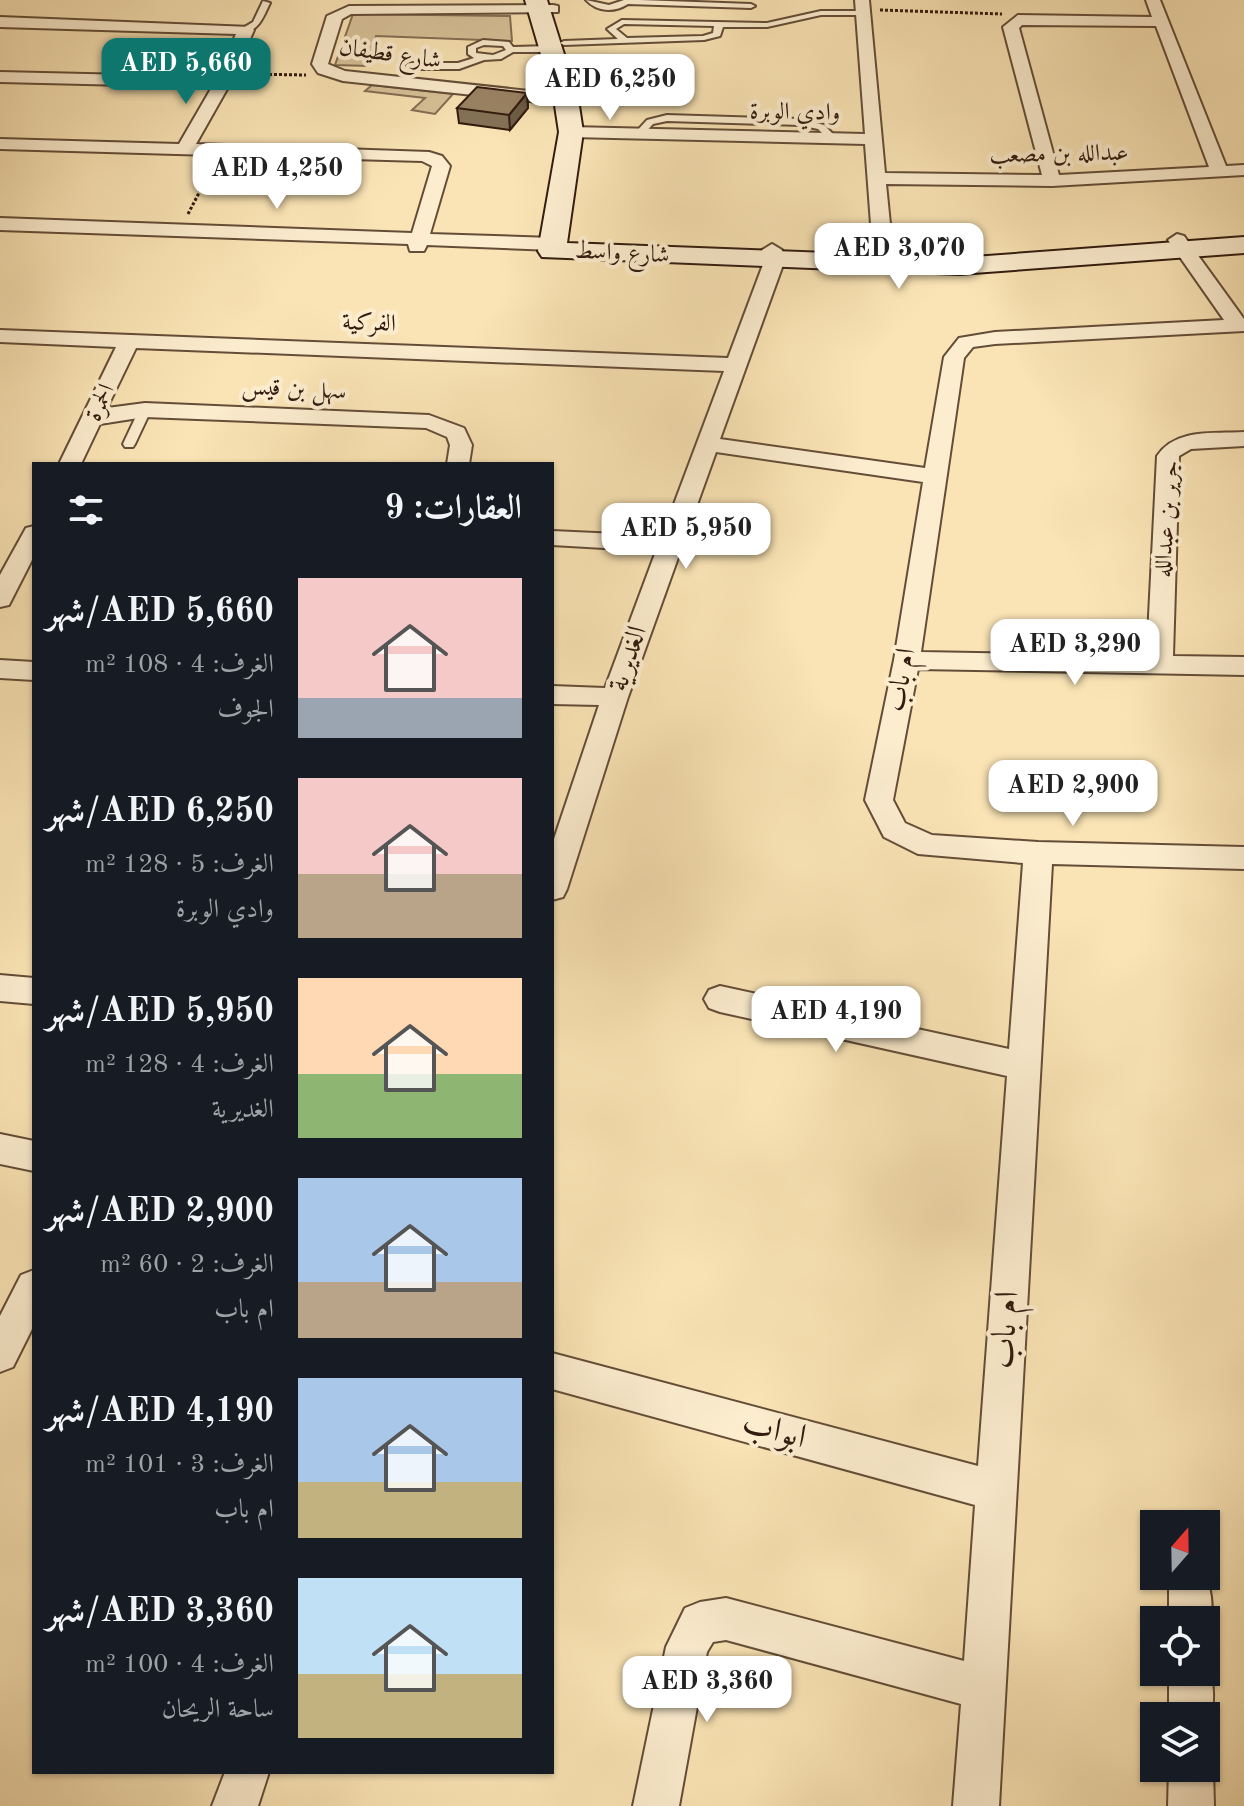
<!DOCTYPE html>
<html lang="ar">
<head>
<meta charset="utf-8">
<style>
  body { margin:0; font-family:"Old Standard TT",Amiri,serif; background:#242831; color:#f1f3f6; direction:rtl; height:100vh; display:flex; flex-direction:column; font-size:30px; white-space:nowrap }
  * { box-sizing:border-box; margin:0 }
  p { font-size:26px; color:#9ea1a6 }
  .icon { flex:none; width:44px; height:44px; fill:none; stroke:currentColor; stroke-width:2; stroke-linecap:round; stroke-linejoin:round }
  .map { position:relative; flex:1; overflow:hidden; direction:ltr }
  .details { position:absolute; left:32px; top:462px; width:522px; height:1312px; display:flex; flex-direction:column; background:#171b24; border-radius:0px; box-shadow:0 2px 6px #0004; direction:rtl }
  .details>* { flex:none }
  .needle { width:52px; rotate:20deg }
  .fabs { position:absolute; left:1140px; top:1510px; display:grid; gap:16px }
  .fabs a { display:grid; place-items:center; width:80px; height:80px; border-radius:0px; background:#171b24; box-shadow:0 2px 6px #0004; font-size:40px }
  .price { position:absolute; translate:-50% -68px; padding:0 18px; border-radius:16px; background:#fff; color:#222; font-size:26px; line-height:52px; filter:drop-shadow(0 2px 4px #0008) }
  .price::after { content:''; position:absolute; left:50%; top:48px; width:24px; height:18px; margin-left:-12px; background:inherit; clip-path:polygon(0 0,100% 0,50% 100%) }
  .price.current { background:#0f766e; color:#fff }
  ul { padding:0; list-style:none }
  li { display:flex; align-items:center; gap:24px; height:200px; padding:0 32px }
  li span { display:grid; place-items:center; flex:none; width:224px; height:160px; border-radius:0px; color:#555 }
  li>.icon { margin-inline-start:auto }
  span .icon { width:96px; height:96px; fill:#fffc; stroke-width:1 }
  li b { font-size:34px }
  h2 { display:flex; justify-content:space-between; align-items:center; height:96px; padding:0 32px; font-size:34px }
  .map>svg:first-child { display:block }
  .green { fill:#d8c299; stroke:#856e54; stroke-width:2 }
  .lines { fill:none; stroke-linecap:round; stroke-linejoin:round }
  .lane-casing { stroke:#644d38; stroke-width:4 }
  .street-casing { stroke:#644d38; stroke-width:4 }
  .secondary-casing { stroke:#321b0f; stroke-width:4 }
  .path { stroke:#321b0f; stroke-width:3; stroke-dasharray:3 2; stroke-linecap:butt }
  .lane { fill:#fcedcf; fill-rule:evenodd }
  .street { fill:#fcedcf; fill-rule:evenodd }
  .secondary { fill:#fcedcf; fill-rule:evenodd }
  .wall { fill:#847257; stroke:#321b0f; stroke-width:2 }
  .shaded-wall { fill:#6c5c47; stroke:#321b0f; stroke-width:2 }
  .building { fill:#9a8465; stroke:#321b0f; stroke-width:2 }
  .labels { text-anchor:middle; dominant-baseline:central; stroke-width:8; stroke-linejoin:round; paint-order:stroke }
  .far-street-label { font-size:24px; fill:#321b0f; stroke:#fcedcf }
  .street-label { font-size:28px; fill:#321b0f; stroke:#fcedcf }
  .near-street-label { font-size:34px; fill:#321b0f; stroke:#fcedcf }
</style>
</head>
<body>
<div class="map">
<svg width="1244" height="1806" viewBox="0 0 1244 1806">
  <rect width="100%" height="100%" fill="#fae4b5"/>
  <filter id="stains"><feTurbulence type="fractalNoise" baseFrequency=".0025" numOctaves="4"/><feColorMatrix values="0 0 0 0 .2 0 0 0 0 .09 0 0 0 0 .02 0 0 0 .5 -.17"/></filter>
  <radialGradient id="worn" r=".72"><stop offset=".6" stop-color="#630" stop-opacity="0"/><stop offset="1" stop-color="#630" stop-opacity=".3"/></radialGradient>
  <g class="green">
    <polygon points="353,14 510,16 512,41 376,36 369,66 335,65"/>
    <polygon points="372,85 453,94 435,114 412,110 425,98 365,91"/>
  </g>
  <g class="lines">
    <g class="lane-casing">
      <g id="lane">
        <path d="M586,0L609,5L624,0H640L751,4L755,6L751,8L628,4C614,13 597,12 586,0Z"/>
        <path d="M263,1L270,3C264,15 259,32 243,32V28L253,22Z"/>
        <path d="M821,11H863L867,13L863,15H821L767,27H723L720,36L704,40L564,45L560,43L564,41L618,39L607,29L622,20L767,23ZM624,24L714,26L713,33L703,36L627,38L616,29Z"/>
        <path d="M483,40L509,42L513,47L551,46L555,49L551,52H513L501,59L484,60L459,69H411L407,66L411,63H458L474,58L468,54V47ZM484,45L503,46L506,50L493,55L476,53V48Z"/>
        <polygon points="667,115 800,119 824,125 837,138 829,140 818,129 800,125 667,121 653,124 643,135 635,133 647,120"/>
        <polygon points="145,407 151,410 135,444 133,447 125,447 123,444 139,410"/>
      </g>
    </g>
    <g class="street-casing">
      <g id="street">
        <path d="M855,0H869L885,173L1042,175L1003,27L1018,15L1152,17L1146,0H1160L1226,166L1244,165V175L1052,186L886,184L894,264L884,270L874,264L865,144L571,137L562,132L571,127L865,134ZM1022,25L1156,26L1209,167L1059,175L1019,28Z"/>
        <polygon points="553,5 558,6 558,12 351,14 342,19 328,64 345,71 548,93 586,94 588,97 586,100 548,103 343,81 318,73 312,64 327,16 349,6"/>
        <polygon points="0,17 251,27 254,30 231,82 196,144 429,152 442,156 450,166 430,234 553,238 562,244 553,250 427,245 424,251 410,251 408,244 0,230 0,218 412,233 432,166 422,161 0,149 0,139 179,144 212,87 0,82 0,72 217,77 236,34 0,27"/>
        <path d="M1177,234L1184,236L1244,319V331L995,344L973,347L964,358L921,652L1147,656L1157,456C1176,428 1213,434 1244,432V446L1191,449L1179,456L1173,656L1244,657V675L918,669L893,800L905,823L932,835L1038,842L1244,847V869L1052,864L999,1806H953L961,1704L726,1640L713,1642L707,1652L679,1806H633L666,1647L685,1608L700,1602L726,1598L964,1661L975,1505L552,1389V1353L978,1466L1007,1076L720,1012L709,1008L704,999L709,990L720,986L1009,1049L1023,863L918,854L884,837L865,800L894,660L923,482L716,452L628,697L567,889L563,897L552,900V845L599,705L552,704V686L605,688L656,551L552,545V531L662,536L724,371L136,348L107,408L145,403L429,415L464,428L472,445L469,464H447L450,445L447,437L426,428L145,417L100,424L81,464H59L116,347L0,342V330L728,358L764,262L762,250L772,244L782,250L784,262L720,439L925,468L944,357L959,338L995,332L1224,320L1168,240Z"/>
        <polygon points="34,526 34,556 9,605 0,607 0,575 26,528"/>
        <polygon points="0,660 34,662 34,680 0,678"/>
        <polygon points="0,975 34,978 34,1004 0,1001"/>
        <polygon points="0,1134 34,1141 34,1171 0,1164"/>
        <polygon points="34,1270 34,1325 13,1367 0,1372 0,1316 21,1275"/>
        <path d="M1175,1576H1205C1213,1594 1214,1614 1206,1632V1620H1169V1589Z"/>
        <path d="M1206,1659C1215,1681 1216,1710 1206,1732V1716H1169V1672H1206Z"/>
        <polygon points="1206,1752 1213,1768 1214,1806 1168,1806 1169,1768 1206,1768"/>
        <polygon points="225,1772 269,1772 258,1806 212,1806"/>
      </g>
    </g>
    <g class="secondary-casing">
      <polygon id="secondary" points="525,0 547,0 578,99 583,132 567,243 960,258 1244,237 1244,253 960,274 542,257 538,251 559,132 554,99"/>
    </g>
    <g class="path">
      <polyline points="880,10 1002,14"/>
      <polyline points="244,74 306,75"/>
      <polyline points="188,214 213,166"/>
    </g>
    <use href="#lane" class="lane"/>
    <use href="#street" class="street"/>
    <use href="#secondary" class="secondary"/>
  </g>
  <polygon class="wall" points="527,93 528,108 510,130 459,123 457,108"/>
  <polygon class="shaded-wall" points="527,93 528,108 510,130 509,115"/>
  <polygon class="building" points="477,87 527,93 509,115 457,108"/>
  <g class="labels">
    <g class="far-street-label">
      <text transform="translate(390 55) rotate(8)">شارع قطيفان</text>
      <text transform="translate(795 113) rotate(1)">وادي الوبرة</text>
      <text transform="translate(1059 155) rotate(-1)">عبدالله بن مصعب</text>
      <text transform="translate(622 254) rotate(3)">شارع واسط</text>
      <text transform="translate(369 324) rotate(2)">الفركية</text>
      <text transform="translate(294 390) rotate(3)">سهل بن قيس</text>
      <text transform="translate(101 403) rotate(-65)">الحمرة</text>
      <text transform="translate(1168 519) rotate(-86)">جرير بن عبدالله</text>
    </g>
    <g class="street-label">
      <text transform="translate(629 659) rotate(-71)">الغديرية</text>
      <text transform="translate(902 680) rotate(-79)">ام باب</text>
    </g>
    <g class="near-street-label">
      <text transform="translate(1006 1330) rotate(-86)">ام باب</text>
      <text transform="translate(774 1431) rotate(15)">ابواب</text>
    </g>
  </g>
  <rect width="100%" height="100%" filter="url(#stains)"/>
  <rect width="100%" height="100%" fill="url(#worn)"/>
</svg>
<div class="fabs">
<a><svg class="needle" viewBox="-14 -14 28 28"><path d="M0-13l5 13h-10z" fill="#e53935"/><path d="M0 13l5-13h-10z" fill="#9ea1a6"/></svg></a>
<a><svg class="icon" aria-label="locate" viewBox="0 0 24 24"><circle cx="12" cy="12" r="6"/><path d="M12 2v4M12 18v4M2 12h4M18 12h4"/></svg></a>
<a><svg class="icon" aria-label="layers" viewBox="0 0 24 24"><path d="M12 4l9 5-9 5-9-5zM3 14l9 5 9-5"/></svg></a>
</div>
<b class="price current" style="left:186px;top:106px">AED 5,660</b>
<b class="price" style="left:610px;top:122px">AED 6,250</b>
<b class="price" style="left:277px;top:211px">AED 4,250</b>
<b class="price" style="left:899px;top:291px">AED 3,070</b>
<b class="price" style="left:686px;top:571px">AED 5,950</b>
<b class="price" style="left:1075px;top:687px">AED 3,290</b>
<b class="price" style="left:1073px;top:828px">AED 2,900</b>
<b class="price" style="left:836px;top:1054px">AED 4,190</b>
<b class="price" style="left:707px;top:1724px">AED 3,360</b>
<section class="details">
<h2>العقارات: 9<svg class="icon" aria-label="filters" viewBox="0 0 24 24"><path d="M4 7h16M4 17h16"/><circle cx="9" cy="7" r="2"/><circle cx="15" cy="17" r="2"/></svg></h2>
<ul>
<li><span style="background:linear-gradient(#f6c9c9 75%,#9aa5b1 0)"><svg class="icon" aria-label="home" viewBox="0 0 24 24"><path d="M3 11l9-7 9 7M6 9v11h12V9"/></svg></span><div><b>AED 5,660/شهر</b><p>الغرف: 4 · 108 m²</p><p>الجوف</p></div></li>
<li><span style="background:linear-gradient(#f6c9c9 60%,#b9a48a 0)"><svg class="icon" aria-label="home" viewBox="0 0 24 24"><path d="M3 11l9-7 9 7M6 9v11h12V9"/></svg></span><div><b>AED 6,250/شهر</b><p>الغرف: 5 · 128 m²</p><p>وادي الوبرة</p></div></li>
<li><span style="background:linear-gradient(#ffd9b3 60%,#8fb573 0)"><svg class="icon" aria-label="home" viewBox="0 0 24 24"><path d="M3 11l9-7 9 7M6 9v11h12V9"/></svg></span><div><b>AED 5,950/شهر</b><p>الغرف: 4 · 128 m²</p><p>الغديرية</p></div></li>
<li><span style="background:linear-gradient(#a9c7e8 65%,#b9a48a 0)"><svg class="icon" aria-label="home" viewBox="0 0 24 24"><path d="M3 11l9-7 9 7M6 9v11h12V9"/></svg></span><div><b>AED 2,900/شهر</b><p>الغرف: 2 · 60 m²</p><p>ام باب</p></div></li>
<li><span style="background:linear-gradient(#a9c7e8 65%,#c2b280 0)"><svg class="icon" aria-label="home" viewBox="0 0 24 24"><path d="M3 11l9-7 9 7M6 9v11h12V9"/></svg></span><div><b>AED 4,190/شهر</b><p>الغرف: 3 · 101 m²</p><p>ام باب</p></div></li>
<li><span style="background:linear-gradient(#bfe0f5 60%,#c2b280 0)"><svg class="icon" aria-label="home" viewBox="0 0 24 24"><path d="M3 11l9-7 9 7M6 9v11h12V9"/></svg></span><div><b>AED 3,360/شهر</b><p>الغرف: 4 · 100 m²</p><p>ساحة الريحان</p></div></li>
</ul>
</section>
</div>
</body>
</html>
